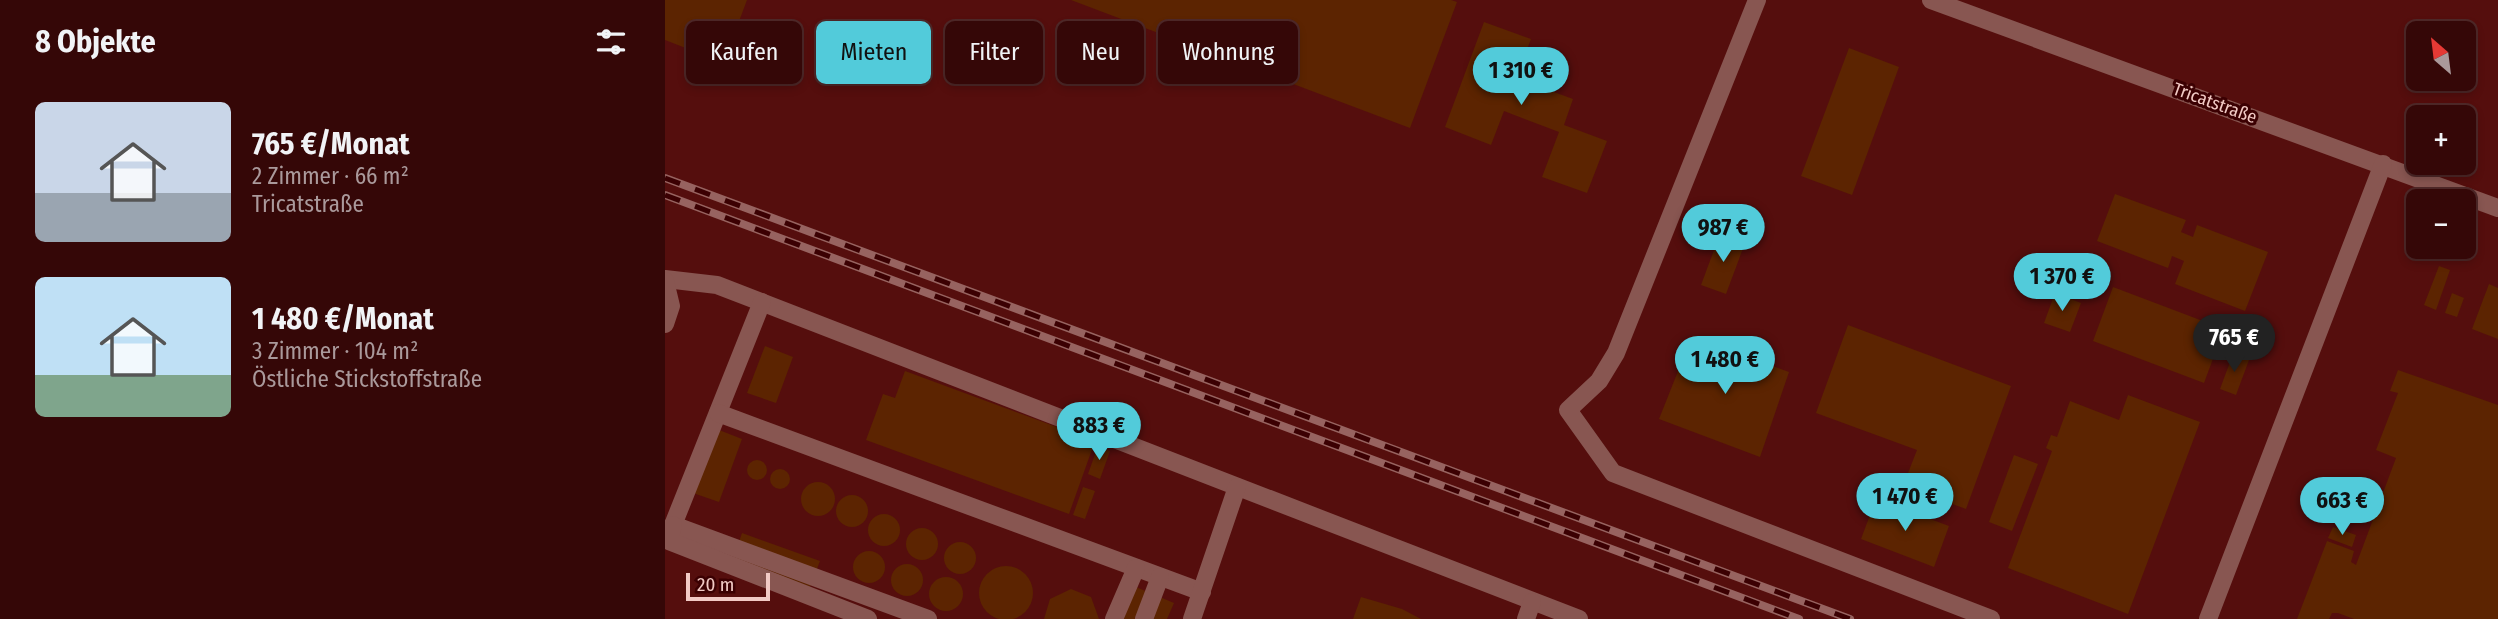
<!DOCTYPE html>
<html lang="de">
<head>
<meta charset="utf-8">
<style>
  body { margin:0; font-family:"Fira Sans Condensed",sans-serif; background:#3d1011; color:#f1f3f6; height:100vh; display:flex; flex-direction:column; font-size:26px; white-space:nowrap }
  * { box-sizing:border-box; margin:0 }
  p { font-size:23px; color:#aa999b }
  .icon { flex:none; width:38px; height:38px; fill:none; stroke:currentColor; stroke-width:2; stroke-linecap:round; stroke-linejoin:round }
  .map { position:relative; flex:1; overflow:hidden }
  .panel { display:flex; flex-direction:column; background:#350707; width:665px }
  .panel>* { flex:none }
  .guide { position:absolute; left:21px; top:21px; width:665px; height:63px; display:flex; gap:14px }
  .needle { width:46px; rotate:332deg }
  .fabs { position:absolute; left:1741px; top:21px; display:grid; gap:14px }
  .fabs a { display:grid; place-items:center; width:70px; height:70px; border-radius:10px; background:#350707; box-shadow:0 4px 10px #0003,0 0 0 2px #4f2828; font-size:35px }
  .scale { position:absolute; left:21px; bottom:18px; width:84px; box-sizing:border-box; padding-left:7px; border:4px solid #f2cac5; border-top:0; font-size:19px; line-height:24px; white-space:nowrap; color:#f2cac5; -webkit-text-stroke:5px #3b0002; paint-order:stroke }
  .price { position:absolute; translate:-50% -60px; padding:0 16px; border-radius:24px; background:#52cbda; color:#111; font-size:23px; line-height:46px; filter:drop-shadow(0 2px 4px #0008) }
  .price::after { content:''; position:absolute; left:50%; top:42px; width:21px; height:16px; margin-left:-10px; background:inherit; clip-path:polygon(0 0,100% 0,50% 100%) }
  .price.on { background:#222; color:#fff }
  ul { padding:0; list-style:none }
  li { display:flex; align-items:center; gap:21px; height:175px; padding:0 35px }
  li span { display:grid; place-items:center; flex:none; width:196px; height:140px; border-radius:10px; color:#555 }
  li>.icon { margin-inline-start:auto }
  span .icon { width:84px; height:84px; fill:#fffc; stroke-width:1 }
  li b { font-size:30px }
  h2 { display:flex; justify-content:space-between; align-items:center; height:84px; padding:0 35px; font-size:30px }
  .tag { padding:0 24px; border-radius:10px; background:#350707; box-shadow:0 4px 10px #0003,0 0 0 2px #4f2828; font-size:24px; line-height:63px }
  .tag.on { background:#52cbda; color:#111 }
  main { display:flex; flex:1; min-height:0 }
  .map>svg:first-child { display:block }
  .built { fill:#550e0d; fill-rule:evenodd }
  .building { fill:#5c2401 }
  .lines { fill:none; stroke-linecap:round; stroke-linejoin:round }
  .minor { stroke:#885651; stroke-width:18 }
  .rail-casing { stroke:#976360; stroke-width:8 }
  .rail { stroke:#3b0002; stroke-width:5; stroke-dasharray:16; stroke-linecap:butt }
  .labels { text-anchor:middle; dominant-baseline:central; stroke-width:6; stroke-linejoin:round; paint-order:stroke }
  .street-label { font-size:18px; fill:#f2cac5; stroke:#3b0002 }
</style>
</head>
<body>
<main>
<section class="panel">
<h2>8 Objekte<svg class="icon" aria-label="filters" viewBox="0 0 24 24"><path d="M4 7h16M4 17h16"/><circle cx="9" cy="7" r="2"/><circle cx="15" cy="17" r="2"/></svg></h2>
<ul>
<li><span style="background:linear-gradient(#c9d6e8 65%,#9aa5b1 0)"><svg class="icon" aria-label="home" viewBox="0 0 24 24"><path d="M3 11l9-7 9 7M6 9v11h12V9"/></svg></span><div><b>765 €/Monat</b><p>2 Zimmer · 66 m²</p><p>Tricatstraße</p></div></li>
<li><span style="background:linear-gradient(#bfe0f5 70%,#7fa58c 0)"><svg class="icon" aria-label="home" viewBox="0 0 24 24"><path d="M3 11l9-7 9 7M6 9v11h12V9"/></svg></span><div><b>1 480 €/Monat</b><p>3 Zimmer · 104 m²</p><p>Östliche Stickstoffstraße</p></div></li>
</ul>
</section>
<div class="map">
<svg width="1833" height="619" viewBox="0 0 1833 619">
  <rect width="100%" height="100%" fill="#470909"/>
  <path class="built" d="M0,0H1833V619H0ZM1754,33H1799V79H1754ZM1754,117H1799V163H1754ZM1754,201H1799V247H1754Z"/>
  <g class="building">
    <polygon points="0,0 82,0 67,40 57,37 49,59 0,40"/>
    <polygon points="406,0 786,0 792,2 745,128"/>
    <polygon points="819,22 866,39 851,78 908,99 899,125 942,141 922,193 877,177 894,132 839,111 826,145 780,127"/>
    <polygon points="1184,48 1234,67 1187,195 1136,176"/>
    <polygon points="1450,194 1521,220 1516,232 1528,237 1532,225 1603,252 1580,311 1510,284 1519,261 1507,256 1503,268 1432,241"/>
    <polygon points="1055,234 1080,243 1061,294 1036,285"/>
    <polygon points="1774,266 1785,270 1771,310 1759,305"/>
    <polygon points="1824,284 1833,288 1833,339 1807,329"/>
    <polygon points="1448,287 1559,329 1539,383 1428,341"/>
    <polygon points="1390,293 1416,303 1405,332 1379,323"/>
    <polygon points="1787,293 1799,298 1792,317 1780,313"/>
    <polygon points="1183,325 1346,386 1301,509 1238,486 1252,450 1151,413"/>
    <polygon points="1027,336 1124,372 1095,457 994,419"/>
    <polygon points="100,346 128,357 111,403 82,393"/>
    <polygon points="1568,354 1584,360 1571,395 1555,389"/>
    <polygon points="1733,370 1833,405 1833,619 1689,619 1673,613 1667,613 1664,619 1632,619 1662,541 1689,551 1686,562 1691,565 1731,458 1711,450 1733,393 1725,391"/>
    <polygon points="240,371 430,441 404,514 201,440 218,394 230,398"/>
    <polygon points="1463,395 1535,422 1463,614 1343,568 1387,451 1381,448 1386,435 1392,437 1405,401 1454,420"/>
    <polygon points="49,428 77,439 54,502 25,492"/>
    <polygon points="433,446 445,451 435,479 423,474"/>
    <polygon points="1349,455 1373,464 1347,531 1324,522"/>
    <circle cx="92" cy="470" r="10"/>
    <circle cx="115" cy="479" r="10"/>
    <circle cx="153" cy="499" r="17"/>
    <polygon points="418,487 430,491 420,519 408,515"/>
    <circle cx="187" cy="511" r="16"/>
    <polygon points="1211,499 1284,526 1269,567 1196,539"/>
    <circle cx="219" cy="530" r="16"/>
    <polygon points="1668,527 1691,535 1687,547 1663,538"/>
    <circle cx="257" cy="544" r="16"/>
    <polygon points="77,533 155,561 143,592 66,565"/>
    <circle cx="295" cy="558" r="16"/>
    <circle cx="204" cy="567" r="16"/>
    <circle cx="242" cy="580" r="16"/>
    <circle cx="341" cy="593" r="27"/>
    <circle cx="281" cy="594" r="17"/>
    <polygon points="459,582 509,603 502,619 444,619"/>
    <polygon points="406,589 426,597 434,619 379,619 385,599"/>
    <polygon points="696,597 737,609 756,619 688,619"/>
  </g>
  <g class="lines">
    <g class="minor">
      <polyline points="1092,0 951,353 934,381 903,410 948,473 1326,619"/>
      <polyline points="1266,0 1833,208"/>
      <polyline points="0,279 52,285 914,619"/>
      <polyline points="0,281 6,306 0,324"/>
      <polyline points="97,302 8,525 263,619"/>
      <polyline points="53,413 537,592"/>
      <polyline points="8,525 4,541 203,619"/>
      <polyline points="449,619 471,568"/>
      <polyline points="479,619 495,577"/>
      <polyline points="527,619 572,487"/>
      <polyline points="861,619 867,602"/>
      <polyline points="1543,619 1718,164"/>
    </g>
    <g class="rail-casing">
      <g id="rail">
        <polyline points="0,178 1185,619"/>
        <polyline points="0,195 1134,619"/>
      </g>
    </g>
    <use href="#rail" class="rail"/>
  </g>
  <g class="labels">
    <g class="street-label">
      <text transform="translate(1550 103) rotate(20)">Tricatstraße</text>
    </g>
  </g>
</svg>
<div class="fabs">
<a><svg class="needle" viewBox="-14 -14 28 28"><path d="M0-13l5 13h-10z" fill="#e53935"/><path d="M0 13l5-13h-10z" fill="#aa999b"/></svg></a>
<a>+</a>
<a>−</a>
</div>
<div class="scale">20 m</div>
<b class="price" style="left:856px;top:107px">1 310 €</b>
<b class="price" style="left:1058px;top:264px">987 €</b>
<b class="price" style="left:1397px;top:313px">1 370 €</b>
<b class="price on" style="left:1569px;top:374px">765 €</b>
<b class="price" style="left:1060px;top:396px">1 480 €</b>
<b class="price" style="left:434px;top:462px">883 €</b>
<b class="price" style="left:1240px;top:533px">1 470 €</b>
<b class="price" style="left:1677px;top:537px">663 €</b>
<div class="guide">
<a class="tag">Kaufen</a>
<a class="tag on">Mieten</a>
<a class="tag">Filter</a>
<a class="tag">Neu</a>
<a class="tag">Wohnung</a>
</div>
</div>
</main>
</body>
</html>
